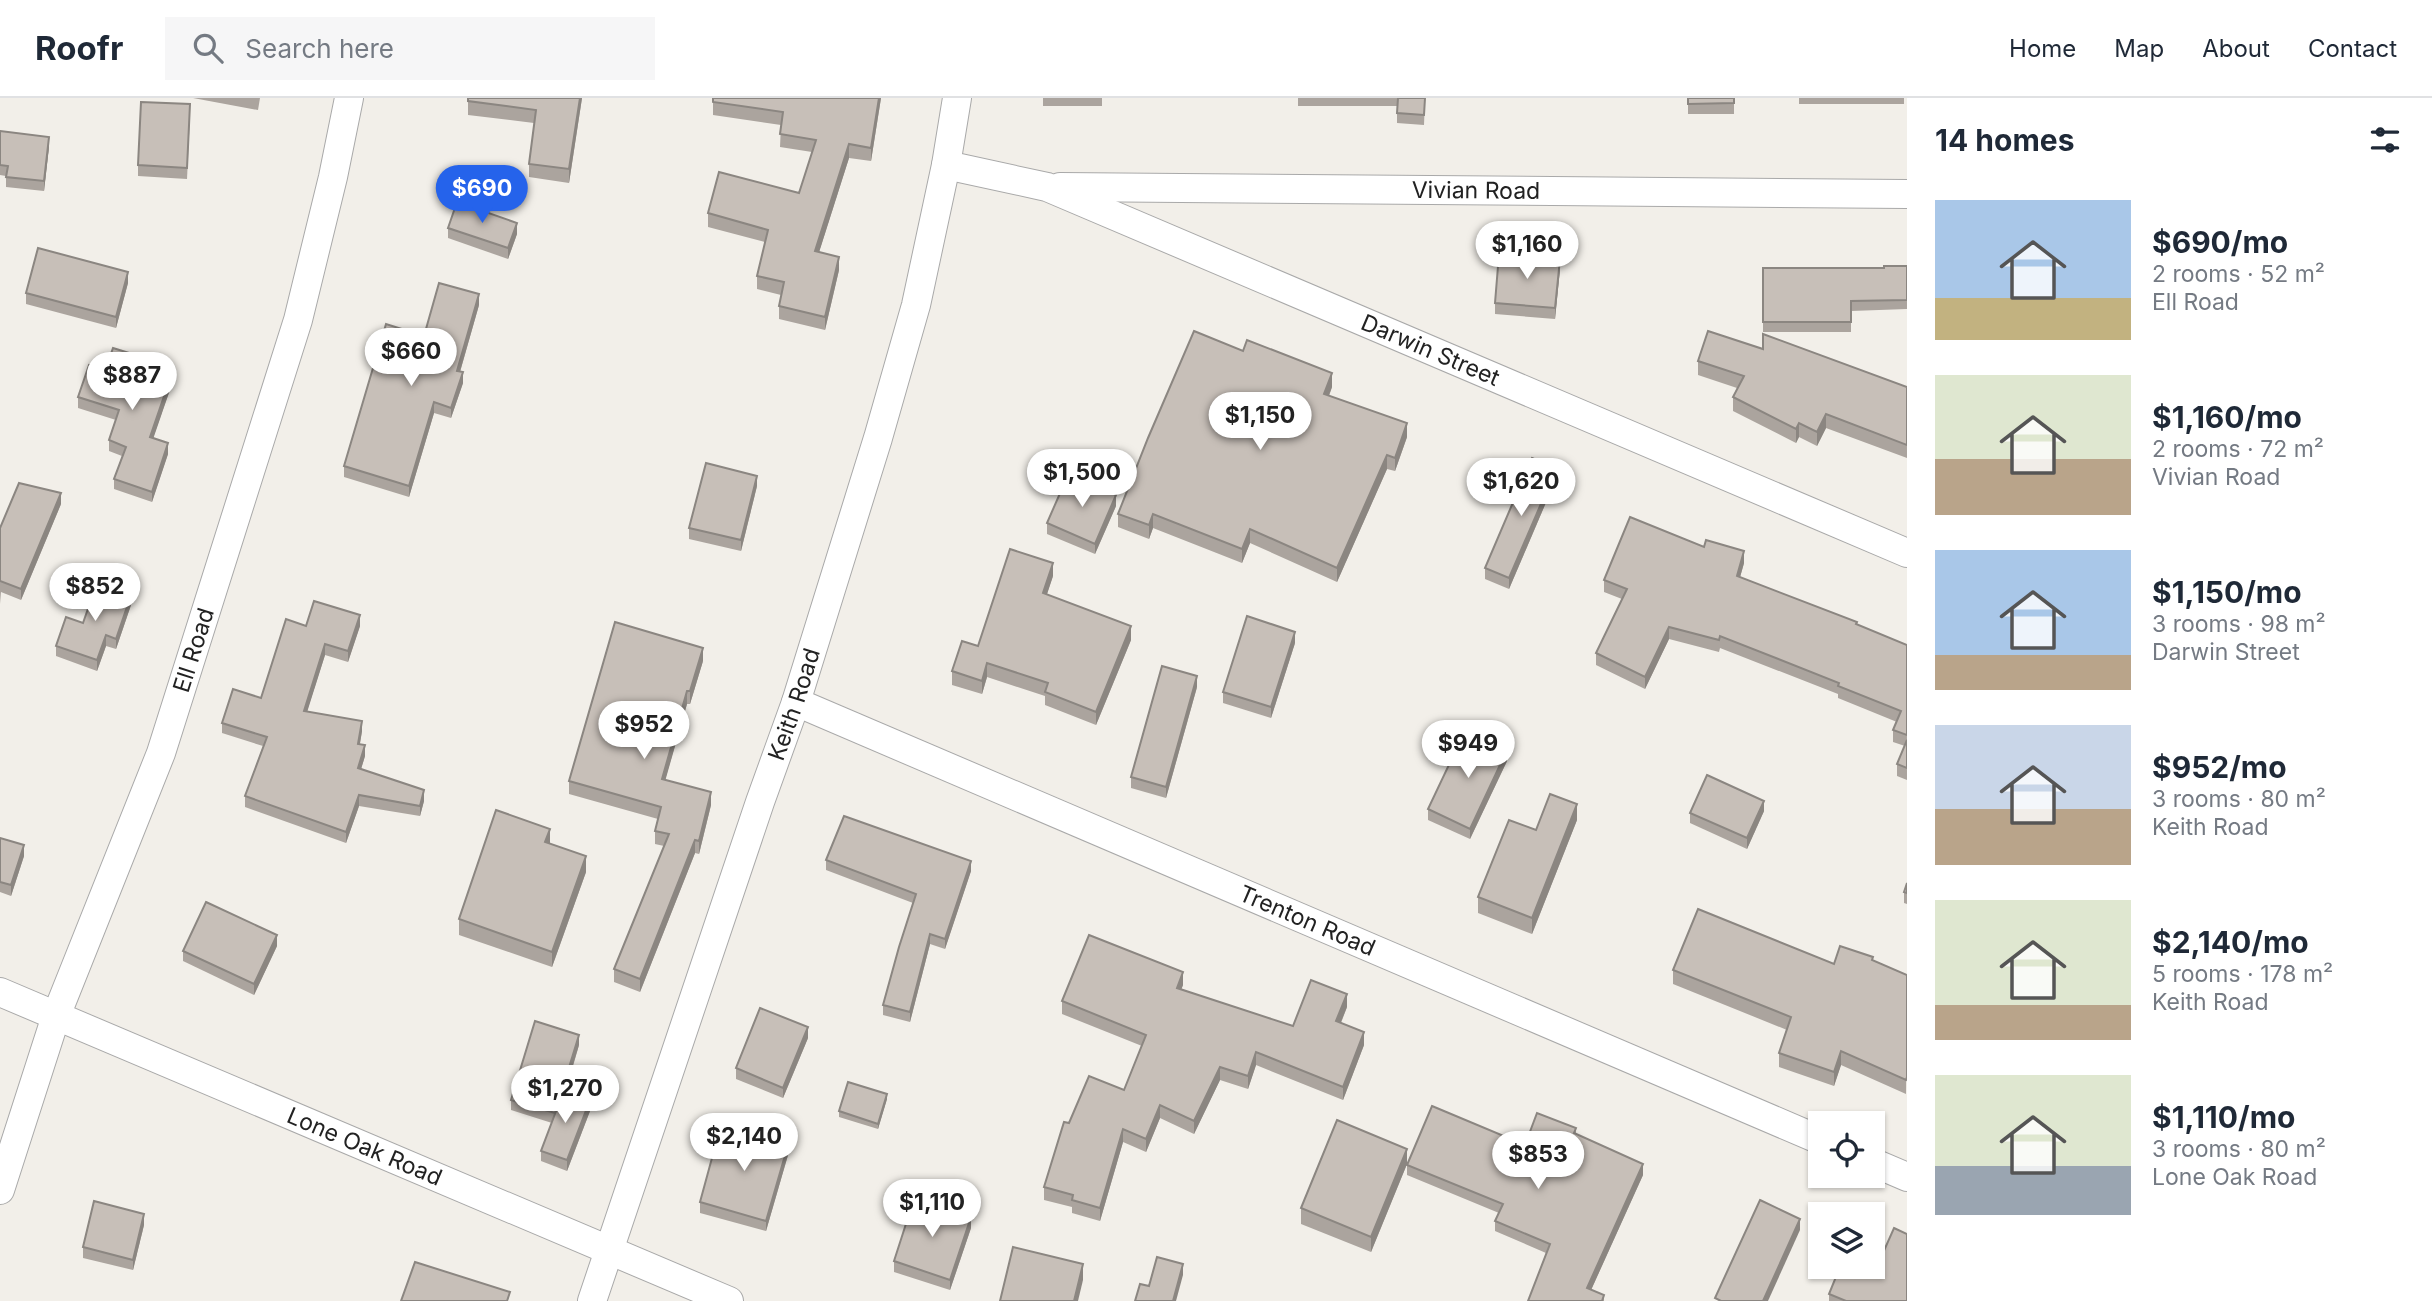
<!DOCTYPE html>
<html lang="en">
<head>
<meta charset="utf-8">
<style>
  body { margin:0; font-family:Inter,sans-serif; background:#f6f6f7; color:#1f2937; height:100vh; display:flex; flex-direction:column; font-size:26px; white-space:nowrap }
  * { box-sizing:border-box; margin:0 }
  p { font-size:23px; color:#747a83 }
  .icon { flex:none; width:38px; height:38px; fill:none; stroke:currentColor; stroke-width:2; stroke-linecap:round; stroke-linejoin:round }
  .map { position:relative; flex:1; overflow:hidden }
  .drawer { display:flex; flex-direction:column; background:#fff; width:525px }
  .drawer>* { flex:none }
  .tools { position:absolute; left:1808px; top:1013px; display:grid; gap:14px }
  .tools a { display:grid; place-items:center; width:77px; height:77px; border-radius:0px; background:#fff; box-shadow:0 2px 5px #0004; font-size:35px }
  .price { position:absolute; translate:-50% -60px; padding:0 16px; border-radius:24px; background:#fff; color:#222; font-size:23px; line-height:46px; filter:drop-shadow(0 2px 4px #0008) }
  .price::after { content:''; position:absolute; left:50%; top:42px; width:21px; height:16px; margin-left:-10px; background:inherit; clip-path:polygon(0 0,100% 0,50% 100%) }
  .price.current { background:#2563eb; color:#fff }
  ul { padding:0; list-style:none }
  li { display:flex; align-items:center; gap:21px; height:175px; padding:0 28px }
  li span { display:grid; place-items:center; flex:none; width:196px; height:140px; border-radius:0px; color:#555 }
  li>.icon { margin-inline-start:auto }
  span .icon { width:84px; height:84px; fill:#fffc; stroke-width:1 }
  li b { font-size:30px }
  h2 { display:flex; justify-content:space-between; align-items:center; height:84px; padding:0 28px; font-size:30px }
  header { display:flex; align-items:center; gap:42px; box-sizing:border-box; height:98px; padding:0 35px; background:#fff; border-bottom:2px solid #e0e1e3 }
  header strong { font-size:33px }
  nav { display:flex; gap:38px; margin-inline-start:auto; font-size:24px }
  .search { width:490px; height:63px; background:#f6f6f7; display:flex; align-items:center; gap:18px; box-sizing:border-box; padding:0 24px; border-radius:0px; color:#747a83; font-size:26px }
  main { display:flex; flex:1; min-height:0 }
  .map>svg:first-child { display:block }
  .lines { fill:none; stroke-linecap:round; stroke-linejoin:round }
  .minor-casing { stroke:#a9a9a9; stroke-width:30 }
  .minor { stroke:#fff; stroke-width:28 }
  .wall { fill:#aba49e }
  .shaded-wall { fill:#8b8681 }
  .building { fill:#c7bfb8; stroke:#8b8681; stroke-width:2 }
  .labels { text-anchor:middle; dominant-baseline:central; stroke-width:5; stroke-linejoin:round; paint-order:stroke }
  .street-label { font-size:23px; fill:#222; stroke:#fff }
</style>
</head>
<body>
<header>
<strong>Roofr</strong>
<div class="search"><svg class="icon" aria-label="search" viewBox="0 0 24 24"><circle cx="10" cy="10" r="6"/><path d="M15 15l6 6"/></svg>Search here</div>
<nav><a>Home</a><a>Map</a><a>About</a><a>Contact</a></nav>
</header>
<main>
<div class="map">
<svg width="1907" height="1203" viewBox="0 0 1907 1203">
  <rect width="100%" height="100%" fill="#f2efe9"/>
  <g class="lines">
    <g class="minor-casing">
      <g id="minor">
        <path id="s1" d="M946,67L1047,89L1907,455"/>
        <path id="s2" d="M1060,89L1907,96"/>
        <path id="s3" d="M796,604L1820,1042"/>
        <path id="s4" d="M0,894L729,1203"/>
        <polyline points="1872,1064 1907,1079"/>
        <path id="s5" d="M0,1092L56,918L161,655L298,222L333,79L349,0"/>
        <path id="s6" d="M592,1203L760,704L796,604L878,340L916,207L946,67L957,0"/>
      </g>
    </g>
    <use href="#minor" class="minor"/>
  </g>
  <g class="wall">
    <polygon points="193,0 260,0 258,12"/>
    <polygon points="582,0 569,85 529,79 529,66 534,25 468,17 468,3"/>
    <polygon points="881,0 871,63 849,60 819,154 839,172 825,232 779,221 779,208 781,197 757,191 757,178 765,144 708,129 708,115 799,95 812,54 780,49 781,27 713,17 713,4"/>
    <rect x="1043" y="0" width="59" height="8"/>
    <polygon points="1298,0 1425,0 1424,27 1397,25 1397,8 1298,8"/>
    <rect x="1688" y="0" width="46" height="16"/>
    <rect x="1799" y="0" width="105" height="6"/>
    <polygon points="190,17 187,81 138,78 138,67"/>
    <polygon points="0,33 49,49 44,93 6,89 6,78 0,77"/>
    <polygon points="448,130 517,136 508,161 448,140"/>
    <polygon points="1907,168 1907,211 1851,213 1851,234 1763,234 1763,170 1884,170"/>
    <polygon points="1560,171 1555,221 1495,216 1495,205"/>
    <polygon points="128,185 116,230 26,206 26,195"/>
    <polygon points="479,207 460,274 463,285 451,320 434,315 409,399 344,379 344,368 424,238"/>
    <polygon points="1763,251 1907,289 1907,360 1826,330 1817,348 1799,339 1796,345 1733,313 1733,299 1737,290 1698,277 1698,263"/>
    <polygon points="1243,253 1332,289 1329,298 1407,339 1395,373 1387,371 1337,484 1250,445 1242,465 1153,430 1149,441 1118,429 1118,416"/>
    <polygon points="105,273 174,280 153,340 168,356 152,404 114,391 114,381 122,358 109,353 109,342 116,322 78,310 78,299"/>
    <polygon points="1556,381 1509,491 1485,481 1485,470"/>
    <polygon points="757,388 741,453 689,441 689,430"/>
    <polygon points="61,406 21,502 1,494 0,506 0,430"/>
    <polygon points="1116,408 1095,456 1047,436 1047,425"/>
    <polygon points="1744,465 1740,479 1907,547 1907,682 1897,678 1897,666 1905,648 1893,644 1893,632 1897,624 1838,600 1838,596 1720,550 1719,554 1669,541 1645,591 1596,567 1596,555 1622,501 1604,494 1604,482"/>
    <polygon points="1053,478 1047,496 1131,542 1096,627 1045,607 1045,598 987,579 982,596 952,587 952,573 978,548"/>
    <polygon points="131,507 116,551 106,548 97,573 56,558 56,548 83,525"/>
    <polygon points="306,528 360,528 348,564 325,557 307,613 362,633 360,646 365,658 361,671 424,703 420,718 359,708 346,745 245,709 245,698 263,648 222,635 222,625 261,600"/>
    <polygon points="1295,545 1271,620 1223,605 1223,594"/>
    <polygon points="703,563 690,606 687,606 665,682 711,707 699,756 695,755 640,894 614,884 614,871 664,748 655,746 655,733 658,721 569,696 569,683"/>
    <polygon points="1197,589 1166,700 1131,690 1131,679"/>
    <polygon points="1507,663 1470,741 1428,722 1428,711"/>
    <polygon points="1764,713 1747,751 1690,725 1690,715"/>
    <polygon points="1577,722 1532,836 1478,815 1478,799 1536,732"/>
    <polygon points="0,740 24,758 11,798 0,794"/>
    <polygon points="550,746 586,774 552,869 459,837 459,821"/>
    <polygon points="826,762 971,773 945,851 930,846 910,924 883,917 883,907 913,805 826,772"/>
    <polygon points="1907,785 1907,806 1904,805 1904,794"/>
    <polygon points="277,848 254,897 183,863 183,853"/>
    <polygon points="1873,863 1907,877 1906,996 1841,967 1834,988 1779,969 1779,955 1787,932 1673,886 1673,872 1834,866"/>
    <polygon points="1183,887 1181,891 1293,928 1347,909 1341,925 1364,947 1343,1002 1256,967 1248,991 1220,982 1194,1036 1160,1020 1146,1054 1123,1044 1100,1123 1072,1115 1072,1109 1044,1102 1044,1089 1069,1025 1124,992 1142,948 1062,916 1062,903"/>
    <polygon points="808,940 783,1000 736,981 736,970"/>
    <polygon points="579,947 566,993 590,1013 567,1073 541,1063 541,1053 552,1025 511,1012 511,1002"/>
    <polygon points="887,1001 878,1031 839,1019 839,1013"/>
    <polygon points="1432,1008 1525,1047 1537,1015 1576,1030 1576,1036 1643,1066 1643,1077 1591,1192 1604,1197 1604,1203 1528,1203 1546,1155 1495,1133 1495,1123 1499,1115 1407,1077 1407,1067"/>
    <polygon points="788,1057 766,1133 700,1115 700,1104"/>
    <polygon points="1407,1066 1371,1154 1301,1126 1301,1110"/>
    <polygon points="144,1127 133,1172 83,1160 83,1149"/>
    <polygon points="971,1130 950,1192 894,1174 894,1163"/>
    <polygon points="1829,1196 1907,1203 1829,1203"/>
  </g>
  <g class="shaded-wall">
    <polygon points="580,0 582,0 569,85 569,71"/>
    <polygon points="879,0 881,0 871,63 871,50"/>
    <polygon points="49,39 49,49 44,93 44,83"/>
    <polygon points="849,46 849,60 815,167 815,153"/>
    <polygon points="517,125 517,136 508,161 508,150"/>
    <polygon points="839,159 839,172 825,232 825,219"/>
    <polygon points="1560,161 1560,171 1555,221 1555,210"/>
    <polygon points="128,174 128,185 116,230 116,219"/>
    <polygon points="479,196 479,207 457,284 457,273"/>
    <polygon points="174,269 174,280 150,350 150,339"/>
    <polygon points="463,274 463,285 451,320 451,310"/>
    <polygon points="1332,275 1332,289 1324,310 1324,296"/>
    <polygon points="434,304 434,315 409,399 409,388"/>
    <polygon points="1826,316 1826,330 1817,348 1817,334"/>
    <polygon points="1407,325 1407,339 1395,373 1395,360"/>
    <polygon points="1799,325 1799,339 1796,345 1796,331"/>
    <polygon points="168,345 168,356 152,404 152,394"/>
    <polygon points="1387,357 1387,371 1337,484 1337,470"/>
    <polygon points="1556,371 1556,381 1509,491 1509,480"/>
    <polygon points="757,378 757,388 741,453 741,442"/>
    <polygon points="61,395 61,406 21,502 21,491"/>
    <polygon points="1116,397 1116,408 1095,456 1095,446"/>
    <polygon points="1153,416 1153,430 1149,441 1149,427"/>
    <polygon points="1250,431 1250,445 1242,465 1242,451"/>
    <polygon points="1744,453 1744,465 1737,490 1737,478"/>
    <polygon points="1053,465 1053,478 1043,508 1043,495"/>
    <polygon points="131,497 131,507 116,551 116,541"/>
    <polygon points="360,517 360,528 348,564 348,553"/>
    <polygon points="1131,528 1131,542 1096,627 1096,614"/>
    <polygon points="1669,529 1669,541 1645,591 1645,579"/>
    <polygon points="1295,534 1295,545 1271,620 1271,609"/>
    <polygon points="106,537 106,548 97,573 97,562"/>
    <polygon points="325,546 325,557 304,624 304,613"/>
    <polygon points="703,550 703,563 690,606 690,593"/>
    <polygon points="987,565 987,579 982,596 982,583"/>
    <polygon points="1197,578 1197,589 1166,700 1166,689"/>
    <polygon points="687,593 687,606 662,694 662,681"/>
    <polygon points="362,623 362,633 358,656 358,646"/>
    <polygon points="365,647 365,658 358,681 358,670"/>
    <polygon points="1507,652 1507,663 1470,741 1470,731"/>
    <polygon points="424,692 424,703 420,718 420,708"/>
    <polygon points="711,694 711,707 699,756 699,743"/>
    <polygon points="359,697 359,708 346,745 346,734"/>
    <polygon points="1764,703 1764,713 1747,751 1747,740"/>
    <polygon points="1577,706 1577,722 1532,836 1532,820"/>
    <polygon points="550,731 550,746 545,744"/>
    <polygon points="695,742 695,755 640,894 640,881"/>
    <polygon points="24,747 24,758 11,798 11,787"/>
    <polygon points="586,758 586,774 552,869 552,854"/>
    <polygon points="971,763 971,773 945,851 945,841"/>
    <polygon points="930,836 930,846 910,924 910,914"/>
    <polygon points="277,837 277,848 254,897 254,886"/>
    <polygon points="1183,874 1183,887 1177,903 1177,890"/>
    <polygon points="1347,896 1347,909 1336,936 1336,923"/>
    <polygon points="808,929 808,940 783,1000 783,990"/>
    <polygon points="1364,934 1364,947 1343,1002 1343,989"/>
    <polygon points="579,937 579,947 555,1026 555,1015"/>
    <polygon points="1841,953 1841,967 1834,988 1834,974"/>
    <polygon points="1256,954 1256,967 1248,991 1248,978"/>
    <polygon points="1220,969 1220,982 1194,1036 1194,1023"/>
    <polygon points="887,996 887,1001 878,1031 878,1026"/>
    <polygon points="590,1002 590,1013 567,1073 567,1062"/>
    <polygon points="1160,1007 1160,1020 1146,1054 1146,1041"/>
    <polygon points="1123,1031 1123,1044 1100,1123 1100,1110"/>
    <polygon points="788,1047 788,1057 766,1133 766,1123"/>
    <polygon points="1407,1051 1407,1066 1371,1154 1371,1139"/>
    <polygon points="1643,1066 1643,1077 1587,1201 1587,1190"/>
    <polygon points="144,1116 144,1127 133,1172 133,1162"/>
    <polygon points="971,1119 971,1130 950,1192 950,1182"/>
    <polygon points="1800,1121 1800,1132 1768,1203 1763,1203"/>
    <polygon points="1083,1166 1083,1182 1078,1203 1074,1203"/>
    <polygon points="1183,1166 1183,1177 1176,1203 1173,1203"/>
  </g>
  <g class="building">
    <polygon points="468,0 580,0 569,71 529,66 536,12 468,3"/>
    <polygon points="713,0 879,0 871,50 849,46 815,153 839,159 825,219 779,208 784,184 757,178 768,132 708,115 719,74 799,95 816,42 780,36 783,14 713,4"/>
    <polygon points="1398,0 1425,0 1424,17 1397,15"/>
    <polygon points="1688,0 1734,0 1734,5 1688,6"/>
    <polygon points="141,4 190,6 187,70 138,67"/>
    <polygon points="0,33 49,39 44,83 6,79 8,68 0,67"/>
    <polygon points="457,104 517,125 508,150 448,130"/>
    <polygon points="38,150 128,174 116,219 26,195"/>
    <polygon points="1499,156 1560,161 1555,210 1495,205"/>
    <polygon points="1884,168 1907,168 1907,202 1851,203 1851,224 1763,224 1763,170 1884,170"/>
    <polygon points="439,185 479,196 457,273 463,274 451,310 434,304 409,388 344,368 386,226 424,238"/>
    <polygon points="1194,233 1243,253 1247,242 1332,275 1324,296 1407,325 1395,360 1387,357 1337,470 1250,431 1242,451 1153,416 1149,427 1118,416 1148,340"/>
    <polygon points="1708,233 1763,251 1763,236 1907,289 1907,347 1826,316 1817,334 1799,325 1796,331 1733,299 1744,278 1698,263"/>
    <polygon points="113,250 174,269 150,339 168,345 152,394 114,381 126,349 109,342 119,312 78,299 89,267 105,273"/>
    <polygon points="1532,360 1556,371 1509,480 1485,470"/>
    <polygon points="706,365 757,378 741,442 689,430"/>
    <polygon points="1068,377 1116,397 1095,446 1047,425"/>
    <polygon points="19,385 61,395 21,491 0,483 0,430"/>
    <polygon points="1630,419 1704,449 1706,442 1744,453 1737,478 1857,524 1856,526 1907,547 1907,637 1893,632 1901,613 1838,588 1839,585 1720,538 1719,542 1669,529 1645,579 1596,555 1627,491 1604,482"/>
    <polygon points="1010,451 1053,465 1043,495 1131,528 1096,614 1045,594 1048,585 987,565 982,583 952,573 962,543 978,548"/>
    <polygon points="97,485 131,497 116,541 106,537 97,562 56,548 66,519 83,525"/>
    <polygon points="314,503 360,517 348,553 325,546 304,613 362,623 358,646 365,647 358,670 424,692 420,708 359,697 346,734 245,698 267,639 222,625 233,591 261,600 286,521 306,528"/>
    <polygon points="1247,518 1295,534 1271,609 1223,594"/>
    <polygon points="615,524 703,550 690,593 687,593 662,681 711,694 699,743 695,742 640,881 614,871 669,736 655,733 661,709 569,683"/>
    <polygon points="1162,568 1197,578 1166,689 1131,679"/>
    <polygon points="1465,633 1507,652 1470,731 1428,711"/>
    <polygon points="1907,642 1907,670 1897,666"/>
    <polygon points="1707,677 1764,703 1747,740 1690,715"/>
    <polygon points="1550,696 1577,706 1532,820 1478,799 1509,722 1536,732"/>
    <polygon points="496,712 550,731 545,744 586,758 552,854 459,821"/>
    <polygon points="844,718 971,763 945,841 930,836 910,914 883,907 899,849 916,796 826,762"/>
    <polygon points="0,740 24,747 11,787 0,784"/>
    <polygon points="1907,785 1907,795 1904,794"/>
    <polygon points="206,804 277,837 254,886 183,853"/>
    <polygon points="1698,811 1834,866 1840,848 1873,859 1872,862 1907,877 1907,979 1906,982 1841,953 1834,974 1779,955 1791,919 1673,872"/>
    <polygon points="1089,837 1183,874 1177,890 1293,928 1311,882 1347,896 1336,923 1364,934 1343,989 1256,954 1248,978 1220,969 1194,1023 1160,1007 1146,1041 1123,1031 1100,1110 1072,1102 1073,1097 1044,1089 1064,1024 1069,1025 1089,978 1124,992 1146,937 1062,903"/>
    <polygon points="760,910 808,929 783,990 736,970"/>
    <polygon points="535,923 579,937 555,1015 511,1002"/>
    <polygon points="848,984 887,996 878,1026 839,1013"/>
    <polygon points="564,992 590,1002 567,1062 541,1053"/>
    <polygon points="1432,1008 1525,1047 1537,1015 1576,1030 1574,1035 1643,1066 1587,1190 1604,1197 1602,1203 1528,1203 1550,1146 1495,1123 1503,1106 1407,1067"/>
    <polygon points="1337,1022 1407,1051 1371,1139 1301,1110"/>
    <polygon points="721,1027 788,1047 766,1123 700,1104"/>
    <polygon points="914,1101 971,1119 950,1182 894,1163"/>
    <polygon points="1760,1102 1800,1121 1763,1203 1721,1203 1715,1200"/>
    <polygon points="94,1103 144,1116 133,1162 83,1149"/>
    <polygon points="1894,1130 1907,1136 1907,1203 1846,1203 1829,1196 1840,1169 1872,1169 1872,1161 1879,1164"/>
    <polygon points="1013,1149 1083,1166 1074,1203 1000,1203"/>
    <polygon points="1157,1159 1183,1166 1173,1203 1135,1203 1140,1186 1149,1188"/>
    <polygon points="415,1164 510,1194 507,1203 401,1203"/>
  </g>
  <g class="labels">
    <g class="street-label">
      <text stroke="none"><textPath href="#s2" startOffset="416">Vivian Road</textPath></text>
      <text stroke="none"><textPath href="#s1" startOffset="520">Darwin Street</textPath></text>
      <text stroke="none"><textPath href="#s5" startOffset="574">Ell Road</textPath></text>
      <text stroke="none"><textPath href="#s6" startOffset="630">Keith Road</textPath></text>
      <text stroke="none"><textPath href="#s3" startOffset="556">Trenton Road</textPath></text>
      <text stroke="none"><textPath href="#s4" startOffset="396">Lone Oak Road</textPath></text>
    </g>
  </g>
</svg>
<div class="tools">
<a><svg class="icon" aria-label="locate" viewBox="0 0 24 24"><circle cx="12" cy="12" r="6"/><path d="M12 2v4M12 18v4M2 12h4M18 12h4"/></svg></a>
<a><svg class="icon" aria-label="layers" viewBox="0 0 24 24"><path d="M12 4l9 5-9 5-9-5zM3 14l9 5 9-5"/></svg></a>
</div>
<b class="price current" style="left:482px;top:127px">$690</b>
<b class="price" style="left:1527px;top:183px">$1,160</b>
<b class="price" style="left:411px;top:290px">$660</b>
<b class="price" style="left:132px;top:314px">$887</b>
<b class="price" style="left:1260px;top:354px">$1,150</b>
<b class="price" style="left:1082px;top:411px">$1,500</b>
<b class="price" style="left:1521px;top:420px">$1,620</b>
<b class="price" style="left:95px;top:525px">$852</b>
<b class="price" style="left:644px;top:663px">$952</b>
<b class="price" style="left:1468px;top:682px">$949</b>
<b class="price" style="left:565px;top:1027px">$1,270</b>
<b class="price" style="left:744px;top:1075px">$2,140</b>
<b class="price" style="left:1538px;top:1093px">$853</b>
<b class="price" style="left:932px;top:1141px">$1,110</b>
</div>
<section class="drawer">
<h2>14 homes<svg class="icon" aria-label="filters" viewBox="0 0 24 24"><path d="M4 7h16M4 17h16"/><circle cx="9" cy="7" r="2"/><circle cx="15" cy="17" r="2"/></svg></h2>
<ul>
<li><span style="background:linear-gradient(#a9c7e8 70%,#c2b280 0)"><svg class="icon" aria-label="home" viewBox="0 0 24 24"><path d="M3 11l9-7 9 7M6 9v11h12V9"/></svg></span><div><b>$690/mo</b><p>2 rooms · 52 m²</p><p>Ell Road</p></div></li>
<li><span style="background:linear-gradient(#dfe7d0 60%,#b9a48a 0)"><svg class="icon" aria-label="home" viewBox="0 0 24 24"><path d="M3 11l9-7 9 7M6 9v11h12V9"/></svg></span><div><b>$1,160/mo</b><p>2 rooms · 72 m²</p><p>Vivian Road</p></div></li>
<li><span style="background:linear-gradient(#a9c7e8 75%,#b9a48a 0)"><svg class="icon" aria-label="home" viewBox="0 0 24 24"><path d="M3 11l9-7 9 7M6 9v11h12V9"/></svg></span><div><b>$1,150/mo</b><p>3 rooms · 98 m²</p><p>Darwin Street</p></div></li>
<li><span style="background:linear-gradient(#c9d6e8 60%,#b9a48a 0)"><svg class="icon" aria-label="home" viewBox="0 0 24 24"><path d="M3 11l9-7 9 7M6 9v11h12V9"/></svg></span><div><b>$952/mo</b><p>3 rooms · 80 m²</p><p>Keith Road</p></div></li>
<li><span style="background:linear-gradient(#dfe7d0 75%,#b9a48a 0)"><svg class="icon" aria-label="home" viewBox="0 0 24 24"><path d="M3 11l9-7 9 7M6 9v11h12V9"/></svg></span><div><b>$2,140/mo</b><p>5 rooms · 178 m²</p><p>Keith Road</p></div></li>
<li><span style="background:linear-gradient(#dfe7d0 65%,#9aa5b1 0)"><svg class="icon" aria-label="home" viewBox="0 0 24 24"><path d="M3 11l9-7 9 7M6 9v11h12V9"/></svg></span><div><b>$1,110/mo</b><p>3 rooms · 80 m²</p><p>Lone Oak Road</p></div></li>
</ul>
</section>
</main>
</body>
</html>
